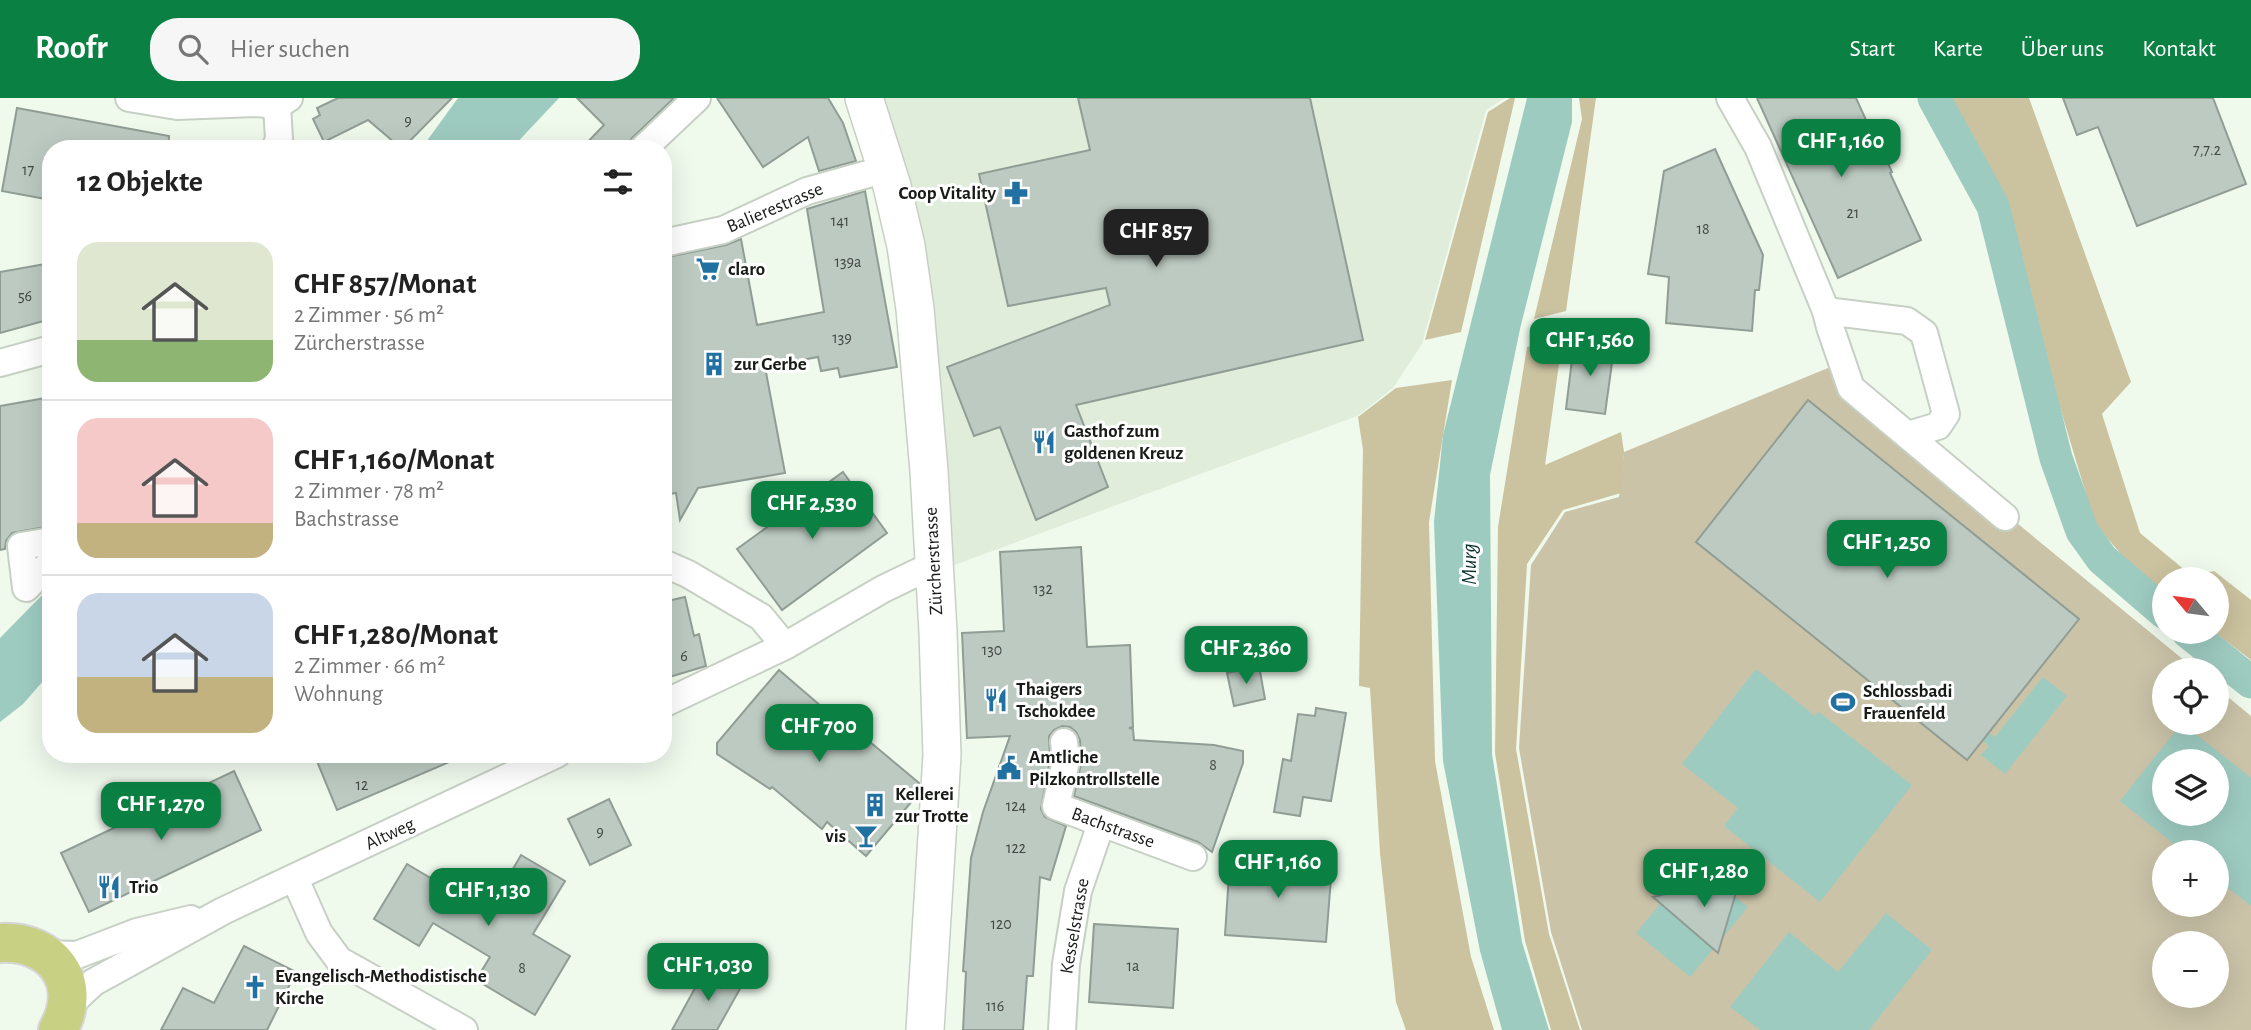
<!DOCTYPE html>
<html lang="de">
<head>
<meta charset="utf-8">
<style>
  body { margin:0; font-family:"Alegreya Sans",sans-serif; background:#f6f6f6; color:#222; height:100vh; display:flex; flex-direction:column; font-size:26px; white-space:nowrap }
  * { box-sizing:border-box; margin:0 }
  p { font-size:23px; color:#767676 }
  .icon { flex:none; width:38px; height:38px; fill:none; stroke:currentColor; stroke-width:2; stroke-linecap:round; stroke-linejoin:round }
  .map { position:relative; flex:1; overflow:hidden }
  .drawer { position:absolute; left:42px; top:42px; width:630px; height:623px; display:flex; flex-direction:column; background:#fff; border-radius:28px; box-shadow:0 7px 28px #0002 }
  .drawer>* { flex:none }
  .needle { width:46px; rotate:299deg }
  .controls { position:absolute; left:2152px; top:469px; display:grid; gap:14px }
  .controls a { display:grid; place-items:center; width:77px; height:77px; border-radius:50%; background:#fff; box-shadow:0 7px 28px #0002; font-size:35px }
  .price { position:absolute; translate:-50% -60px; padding:0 16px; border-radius:14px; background:#0b8043; color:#fff; font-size:23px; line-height:46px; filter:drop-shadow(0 2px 4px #0008) }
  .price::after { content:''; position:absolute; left:50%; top:42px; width:21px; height:16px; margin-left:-10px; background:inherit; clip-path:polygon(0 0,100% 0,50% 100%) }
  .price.current { background:#222; color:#fff }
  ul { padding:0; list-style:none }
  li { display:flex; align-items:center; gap:21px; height:175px; padding:0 35px }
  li+li { border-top:2px solid #e0e0e0 }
  li span { display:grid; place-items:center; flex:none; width:196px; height:140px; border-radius:21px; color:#555 }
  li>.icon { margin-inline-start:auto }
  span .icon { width:84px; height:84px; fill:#fffc; stroke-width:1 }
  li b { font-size:30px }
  h2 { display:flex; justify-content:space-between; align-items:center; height:84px; padding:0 35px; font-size:30px }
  header { display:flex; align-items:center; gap:42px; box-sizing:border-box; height:98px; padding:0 35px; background:#0b8043; color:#fff }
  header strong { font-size:33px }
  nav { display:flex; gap:38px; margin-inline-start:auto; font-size:24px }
  .search { width:490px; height:63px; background:#f6f6f6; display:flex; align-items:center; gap:18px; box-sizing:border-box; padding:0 24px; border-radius:28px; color:#767676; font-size:26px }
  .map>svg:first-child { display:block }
  .built { fill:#dfedda }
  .green { fill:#cac3a8; fill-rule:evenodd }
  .forest { fill:#cbc29f }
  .water { fill:#9ecbc0; fill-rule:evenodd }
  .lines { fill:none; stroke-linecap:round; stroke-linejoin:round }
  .canal { stroke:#9ecbc0; stroke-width:33 }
  .building { fill:#bccac1; stroke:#909d95; stroke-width:2 }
  .street-casing { stroke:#c7d0c4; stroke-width:30 }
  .secondary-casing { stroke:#c7d0c4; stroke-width:40 }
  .primary-casing { stroke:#d5d6d5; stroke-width:42 }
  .street { stroke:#fff; stroke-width:26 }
  .secondary { stroke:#fff; stroke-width:37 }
  .primary { stroke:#c7d083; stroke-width:38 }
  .labels { text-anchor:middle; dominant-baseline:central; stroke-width:6; stroke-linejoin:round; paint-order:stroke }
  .number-label { font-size:16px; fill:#414742 }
  .poi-label { font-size:19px; font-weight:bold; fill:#181b17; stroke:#fff; text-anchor:start }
  .street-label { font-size:19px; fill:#181b17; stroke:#fff }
  .water-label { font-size:21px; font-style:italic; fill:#07322b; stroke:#fff }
</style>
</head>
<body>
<header>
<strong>Roofr</strong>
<div class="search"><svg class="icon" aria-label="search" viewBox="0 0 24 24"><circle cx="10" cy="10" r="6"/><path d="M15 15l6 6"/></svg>Hier suchen</div>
<nav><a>Start</a><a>Karte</a><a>Über uns</a><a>Kontakt</a></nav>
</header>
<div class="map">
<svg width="2251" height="932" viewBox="0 0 2251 932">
  <rect width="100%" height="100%" fill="#eff9ec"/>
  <polygon class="built" points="871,0 1505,0 1486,12 1422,246 1393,290 1357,318 930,476"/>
  <path class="green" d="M1828,270L2196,572H2165V625H2217V590L2251,618V932H1582L1551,834L1519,650L1531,467L1565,414L1619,399L1624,354ZM2165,663H2217V716H2165ZM2165,754H2217V807H2165ZM2165,845H2217V898H2165Z"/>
  <g class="forest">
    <polygon points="1510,0 1515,0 1461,234 1425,242 1488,14"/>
    <polygon points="1579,0 1596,0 1566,213 1534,221 1582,21"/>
    <polygon points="1952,0 2029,0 2131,284 2102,316 2140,435 2192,478 2214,473 2251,502 2251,562 2214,534 2217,534 2217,481 2165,481 2165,496 2139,477 2095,426 1997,99"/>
    <polygon points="1563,237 1545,367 1621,334 1624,354 1621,395 1563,412 1527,466 1516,651 1549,836 1580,932 1551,932 1525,843 1495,655 1498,429 1527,249"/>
    <polygon points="1452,282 1429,424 1435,663 1471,859 1494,932 1406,932 1396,904 1380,755 1370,590 1359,588 1363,352 1358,319 1396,290"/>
  </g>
  <g class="water">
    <polygon points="458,0 559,0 511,51 421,51"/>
    <polygon points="1527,0 1572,0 1572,24 1520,231 1490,377 1492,656 1522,844 1549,932 1502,932 1480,853 1443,663 1434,424 1443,337"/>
    <polygon points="51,488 51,574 23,606 0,624 0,540"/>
    <polygon points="1756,571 1815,618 1819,614 1912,687 1820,804 1724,728 1738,710 1682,666"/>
    <polygon points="2043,579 2067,598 2005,676 1981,657 1989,648 1983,643 1989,635 1995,639"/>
    <path d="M2182,625L2251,680V808L2217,781V754H2184L2120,703ZM2217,663V716H2165V663Z"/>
    <polygon points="1694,765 1748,809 1690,879 1636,835"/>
    <polygon points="1886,815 1932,852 1869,932 1760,932 1730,909 1789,834 1838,874"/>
  </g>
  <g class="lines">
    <g class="canal">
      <polyline points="1934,0 1993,108 2056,360 2082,433 2102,461 2165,515"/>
      <polyline points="2188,534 2251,584"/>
    </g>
  </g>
  <g class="building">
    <polygon points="338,0 452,0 402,51 368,22 324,44 313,21 320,17 317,10"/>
    <polygon points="577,0 674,0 632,40 626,51 581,51 604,27"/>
    <polygon points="717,0 828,0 843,25 856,63 819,73 808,39 763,69"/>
    <polygon points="1078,0 1310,0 1363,242 1076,307 1108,389 1036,422 1000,329 974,338 947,269 1110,207 1106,190 1008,208 979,76 1090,52"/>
    <polygon points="1757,0 1856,0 1880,53 1882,52 1892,74 1890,75 1921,142 1838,180"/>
    <polygon points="2063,0 2213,0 2246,86 2137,128 2098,29 2077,37"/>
    <polygon points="17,10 169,38 168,51 51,51 51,102 2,93"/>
    <polygon points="1715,51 1763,157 1759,192 1755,192 1752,233 1666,225 1669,179 1648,176 1664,73"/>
    <polygon points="865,93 897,269 840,279 838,270 821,273 818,259 765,269 785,375 698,390 680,422 676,395 663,397 663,160 726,147 741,141 757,227 824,214 807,111"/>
    <polygon points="51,165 51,221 0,235 0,174"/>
    <polygon points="1574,245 1614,250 1605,316 1566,311"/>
    <polygon points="51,299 51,428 12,435 6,443 5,451 0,452 0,308"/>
    <polygon points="1808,302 2079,521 1967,662 1696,444"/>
    <polygon points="843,374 887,435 782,512 737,451"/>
    <polygon points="1081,449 1087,549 1130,547 1133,629 1129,630 1133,631 1134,642 1214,647 1243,653 1243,665 1212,754 1198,744 1074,698 1081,666 1080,642 1076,634 1070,629 1062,628 1054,632 1049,638 1050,662 1041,711 1045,719 1066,728 1050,782 1040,779 1033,878 1027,878 1023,932 963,932 966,874 963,873 971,760 983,714 1010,638 967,640 962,535 1004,533 1000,454"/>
    <polygon points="685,499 694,538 699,536 706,568 663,581 663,504"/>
    <polygon points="1259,568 1265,601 1234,608 1227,575"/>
    <polygon points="779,572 836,621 839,618 919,685 919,695 866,758 827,724 822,731 772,689 770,691 717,656 717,645"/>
    <polygon points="1316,610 1346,615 1331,703 1303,699 1300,718 1274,714 1283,661 1291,663 1298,616 1315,618"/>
    <polygon points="314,656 468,656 337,712"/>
    <polygon points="234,673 261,732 89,814 61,755"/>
    <polygon points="609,701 631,747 590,767 568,721"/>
    <polygon points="521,757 565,783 533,836 570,858 535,917 476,882 490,859 433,825 419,848 374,821 407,766 488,814"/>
    <polygon points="1230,761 1332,767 1326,844 1225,837"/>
    <polygon points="1741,778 1718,855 1653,799"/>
    <polygon points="1094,826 1178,831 1173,910 1089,904"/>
    <polygon points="244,848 296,874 267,932 161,932 183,890 214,905"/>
    <polygon points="706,870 741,889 717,932 672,932"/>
  </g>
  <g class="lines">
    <g class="street-casing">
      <g id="street">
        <polyline points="129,0 177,8 258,5 277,8 289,0"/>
        <polyline points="1730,0 1758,49 1826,213 1830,229 1851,290 2005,419"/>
        <polyline points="275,51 279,41 277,8"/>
        <polyline points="643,51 697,0"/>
        <polyline points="663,145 723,132 807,93 886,71"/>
        <polyline points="1826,213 1907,223 1924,235 1946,316 1938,328 1908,337"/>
        <polyline points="0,265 51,251"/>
        <polyline points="51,443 21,448 26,490 51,464"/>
        <polyline points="663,465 688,476 761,519 785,548"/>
        <polyline points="663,606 785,548 883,491 935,466"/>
        <polyline points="1064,644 1066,663 1056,708 1193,759"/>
        <polyline points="295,781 319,835 339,862 464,932"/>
        <polyline points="46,856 77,857 137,834 191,821"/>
        <polyline points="67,909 94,884 223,813 557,656"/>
        <polyline points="1062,932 1066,866 1078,793 1101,726"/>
      </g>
    </g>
    <g class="secondary-casing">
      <polyline id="secondary" points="864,0 892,88 906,148 915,211 929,373 938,534 942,657 925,932"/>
    </g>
    <g class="primary-casing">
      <path id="primary" d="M0,845C52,842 85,884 58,932"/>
    </g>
    <use href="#street" class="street"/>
    <use href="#secondary" class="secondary"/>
    <use href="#primary" class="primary"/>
  </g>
  <defs>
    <g id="pharmacy-bare" transform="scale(1.89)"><path d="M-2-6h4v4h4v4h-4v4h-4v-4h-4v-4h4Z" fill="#2170a2" stroke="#fff" stroke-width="2.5" paint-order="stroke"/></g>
    <g id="supermarket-bare" transform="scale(1.89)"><path d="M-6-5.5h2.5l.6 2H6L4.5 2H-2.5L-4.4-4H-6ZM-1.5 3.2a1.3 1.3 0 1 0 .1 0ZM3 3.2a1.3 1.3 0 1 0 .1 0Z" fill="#2170a2" stroke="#fff" stroke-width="2.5" paint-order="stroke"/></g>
    <g id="building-bare" transform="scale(1.89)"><path d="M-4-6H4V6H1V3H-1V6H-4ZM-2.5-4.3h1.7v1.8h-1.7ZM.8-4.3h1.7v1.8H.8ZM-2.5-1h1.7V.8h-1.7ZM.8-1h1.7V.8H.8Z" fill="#2170a2" stroke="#fff" stroke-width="2.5" paint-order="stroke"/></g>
    <g id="restaurant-bare" transform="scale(1.89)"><path d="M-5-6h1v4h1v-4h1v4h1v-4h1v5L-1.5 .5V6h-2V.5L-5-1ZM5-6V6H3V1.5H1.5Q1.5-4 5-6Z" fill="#2170a2" stroke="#fff" stroke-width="2.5" paint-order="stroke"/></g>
    <g id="stadium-bare" transform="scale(1.89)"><path d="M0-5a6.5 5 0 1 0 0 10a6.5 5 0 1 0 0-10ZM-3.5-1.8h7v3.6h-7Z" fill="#2170a2" stroke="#fff" stroke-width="2.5" paint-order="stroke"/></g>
    <g id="civic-bare" transform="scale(1.89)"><path d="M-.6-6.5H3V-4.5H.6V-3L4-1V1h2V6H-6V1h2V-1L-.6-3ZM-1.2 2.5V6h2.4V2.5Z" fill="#2170a2" stroke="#fff" stroke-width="2.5" paint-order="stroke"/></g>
    <g id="bar-bare" transform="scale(1.89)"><path d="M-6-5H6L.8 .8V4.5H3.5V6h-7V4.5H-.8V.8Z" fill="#2170a2" stroke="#fff" stroke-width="2.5" paint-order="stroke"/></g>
    <g id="church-bare" transform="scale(1.89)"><path d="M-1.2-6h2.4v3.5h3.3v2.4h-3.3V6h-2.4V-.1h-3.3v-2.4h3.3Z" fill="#2170a2" stroke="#fff" stroke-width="2.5" paint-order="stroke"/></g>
  </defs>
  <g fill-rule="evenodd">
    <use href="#pharmacy-bare" x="1016" y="95"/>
    <use href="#supermarket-bare" x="708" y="171"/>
    <use href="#building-bare" x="714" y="266"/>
    <use href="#restaurant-bare" x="1044" y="344"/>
    <use href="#restaurant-bare" x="996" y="602"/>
    <use href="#stadium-bare" x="1843" y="604"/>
    <use href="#civic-bare" x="1009" y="670"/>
    <use href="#building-bare" x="875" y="707"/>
    <use href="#bar-bare" x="866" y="738"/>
    <use href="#restaurant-bare" x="109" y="789"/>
    <use href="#church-bare" x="255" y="889"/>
  </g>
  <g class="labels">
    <g class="number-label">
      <text x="408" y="23">9</text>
      <text x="2207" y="52">7,7.2</text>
      <text x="28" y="72">17</text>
      <text x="1853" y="115">21</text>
      <text x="840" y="123">141</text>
      <text x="1703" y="131">18</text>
      <text x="848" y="164">139a</text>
      <text x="25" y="198">56</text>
      <text x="842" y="240">139</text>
      <text x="1043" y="491">132</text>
      <text x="992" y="552">130</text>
      <text x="684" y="558">6</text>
      <text x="1213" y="667">8</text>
      <text x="362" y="687">12</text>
      <text x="1016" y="708">124</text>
      <text x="600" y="734">9</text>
      <text x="1016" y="750">122</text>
      <text x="1001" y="826">120</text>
      <text x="1133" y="868">1a</text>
      <text x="522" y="870">8</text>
      <text x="995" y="908">116</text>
    </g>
    <g class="poi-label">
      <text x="996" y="95" text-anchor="end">Coop Vitality</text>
      <text x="728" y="171">claro</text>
      <text x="734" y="266">zur Gerbe</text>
      <text x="1064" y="333">Gasthof zum<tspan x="1064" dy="22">goldenen Kreuz</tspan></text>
      <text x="1016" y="591">Thaigers<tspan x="1016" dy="22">Tschokdee</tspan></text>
      <text x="1863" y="593">Schlossbadi<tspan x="1863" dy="22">Frauenfeld</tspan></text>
      <text x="1029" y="659">Amtliche<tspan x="1029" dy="22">Pilzkontrollstelle</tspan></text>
      <text x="895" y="696">Kellerei<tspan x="895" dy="22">zur Trotte</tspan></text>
      <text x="846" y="738" text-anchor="end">vis</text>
      <text x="129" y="789">Trio</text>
      <text x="275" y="878">Evangelisch-Methodistische<tspan x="275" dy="22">Kirche</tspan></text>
    </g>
    <g class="street-label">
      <text transform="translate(775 110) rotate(-23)">Balierestrasse</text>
      <text transform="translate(934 463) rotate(-93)">Zürcherstrasse</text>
      <text transform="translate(1113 730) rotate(20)">Bachstrasse</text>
      <text transform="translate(390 736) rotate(-25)">Altweg</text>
      <text transform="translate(1075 828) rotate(-80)">Kesselstrasse</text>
    </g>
    <g class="water-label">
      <text transform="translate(1469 466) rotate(-90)">Murg</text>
    </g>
  </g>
</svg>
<div class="controls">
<a><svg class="needle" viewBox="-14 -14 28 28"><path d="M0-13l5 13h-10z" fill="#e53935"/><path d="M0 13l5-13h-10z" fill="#767676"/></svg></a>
<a><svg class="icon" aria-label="locate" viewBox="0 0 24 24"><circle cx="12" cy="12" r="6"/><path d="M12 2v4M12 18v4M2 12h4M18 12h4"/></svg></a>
<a><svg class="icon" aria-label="layers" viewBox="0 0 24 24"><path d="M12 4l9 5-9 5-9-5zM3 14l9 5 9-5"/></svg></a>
<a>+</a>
<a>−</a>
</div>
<b class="price" style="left:1841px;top:81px">CHF 1,160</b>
<b class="price current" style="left:1156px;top:171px">CHF 857</b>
<b class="price" style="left:1590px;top:280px">CHF 1,560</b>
<b class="price" style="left:812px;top:443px">CHF 2,530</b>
<b class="price" style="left:1887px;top:482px">CHF 1,250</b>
<b class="price" style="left:1246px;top:588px">CHF 2,360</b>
<b class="price" style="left:819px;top:666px">CHF 700</b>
<b class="price" style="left:161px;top:744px">CHF 1,270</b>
<b class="price" style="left:1278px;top:802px">CHF 1,160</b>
<b class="price" style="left:1704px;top:811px">CHF 1,280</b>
<b class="price" style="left:488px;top:830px">CHF 1,130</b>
<b class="price" style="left:708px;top:905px">CHF 1,030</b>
<section class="drawer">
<h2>12 Objekte<svg class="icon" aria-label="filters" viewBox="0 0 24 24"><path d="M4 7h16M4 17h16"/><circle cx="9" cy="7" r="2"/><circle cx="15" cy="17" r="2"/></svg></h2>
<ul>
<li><span style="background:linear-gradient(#dfe7d0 70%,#8fb573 0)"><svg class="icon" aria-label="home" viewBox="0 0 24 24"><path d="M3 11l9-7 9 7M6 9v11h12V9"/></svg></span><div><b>CHF 857/Monat</b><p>2 Zimmer · 56 m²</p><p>Zürcherstrasse</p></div></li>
<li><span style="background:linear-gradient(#f6c9c9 75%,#c2b280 0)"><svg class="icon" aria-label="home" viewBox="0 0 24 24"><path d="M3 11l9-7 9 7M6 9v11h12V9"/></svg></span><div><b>CHF 1,160/Monat</b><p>2 Zimmer · 78 m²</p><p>Bachstrasse</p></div></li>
<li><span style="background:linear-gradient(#c9d6e8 60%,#c2b280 0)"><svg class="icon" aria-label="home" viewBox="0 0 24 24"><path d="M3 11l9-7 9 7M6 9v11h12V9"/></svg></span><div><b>CHF 1,280/Monat</b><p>2 Zimmer · 66 m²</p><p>Wohnung</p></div></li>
</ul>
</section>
</div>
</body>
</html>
